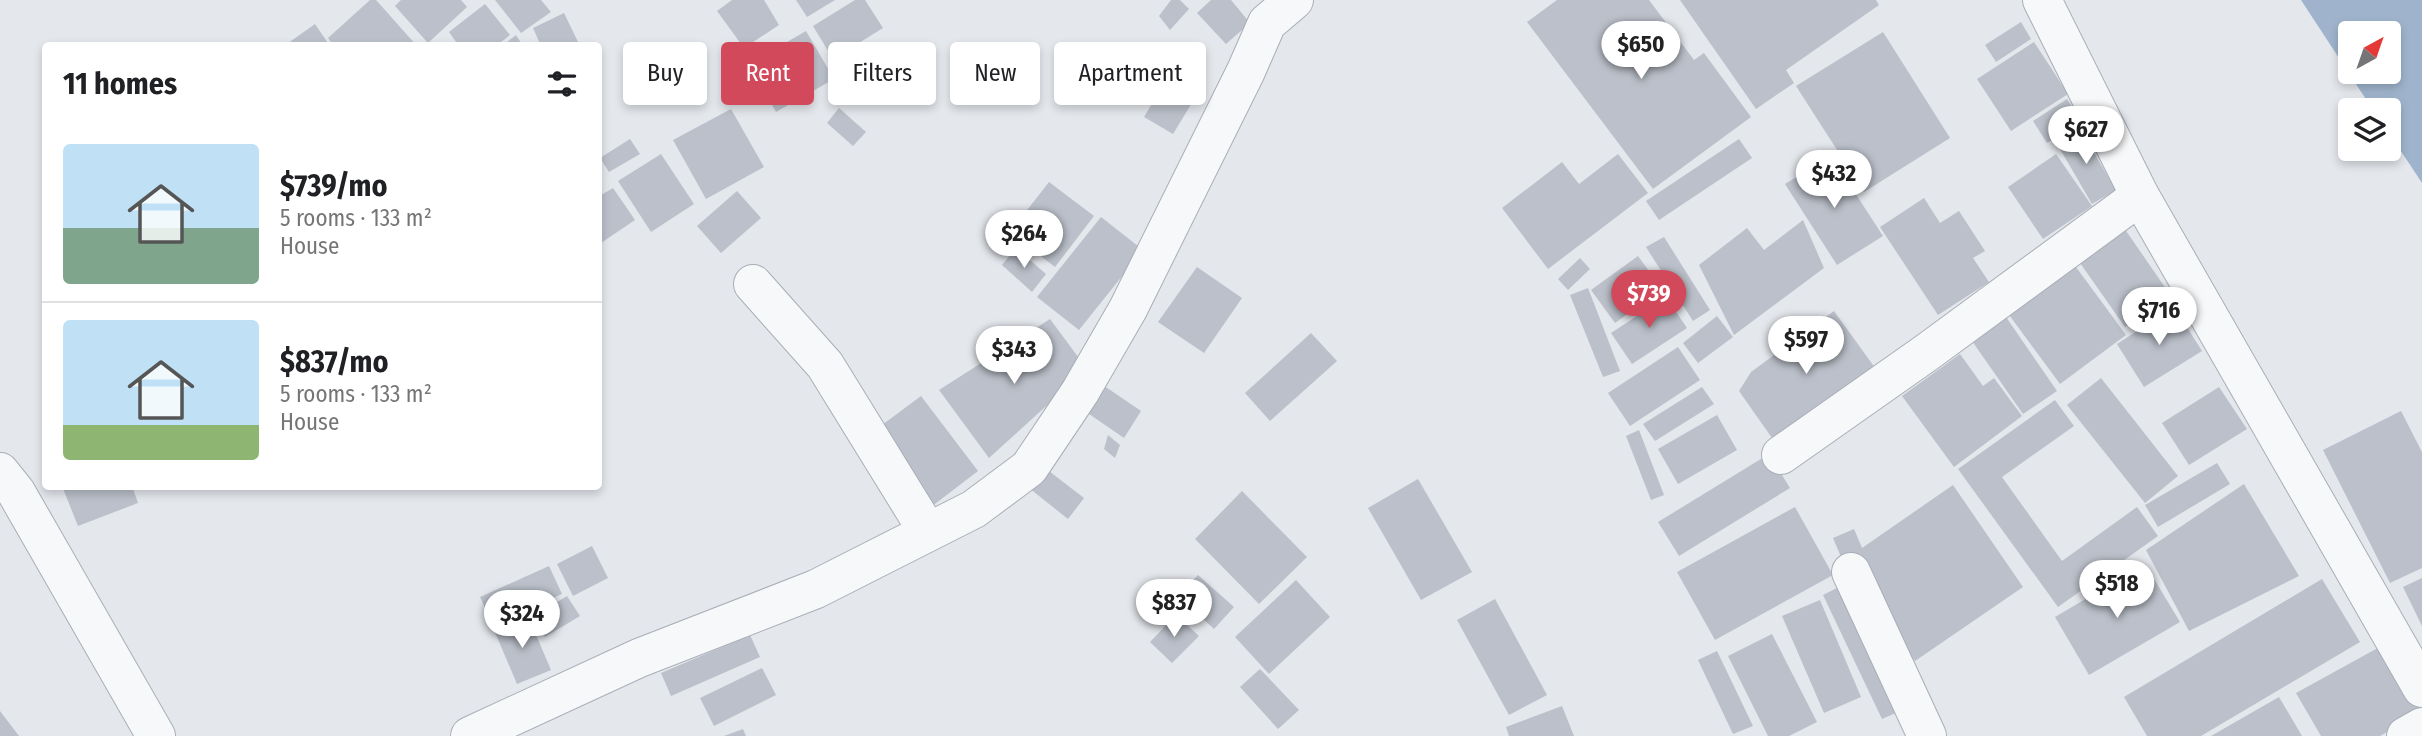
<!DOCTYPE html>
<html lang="en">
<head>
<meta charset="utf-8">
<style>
  body { margin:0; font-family:"Fira Sans Condensed",sans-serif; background:#f6f6f6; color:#202124; height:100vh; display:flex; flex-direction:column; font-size:26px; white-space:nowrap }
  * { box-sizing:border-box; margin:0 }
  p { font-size:23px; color:#757577 }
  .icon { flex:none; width:38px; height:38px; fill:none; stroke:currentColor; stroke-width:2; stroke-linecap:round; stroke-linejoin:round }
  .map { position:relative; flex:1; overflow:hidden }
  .details { position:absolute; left:42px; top:42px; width:560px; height:448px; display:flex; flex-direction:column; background:#fff; border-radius:7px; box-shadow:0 4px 10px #0003 }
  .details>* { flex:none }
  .banner { position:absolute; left:623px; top:42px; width:665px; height:63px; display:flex; gap:14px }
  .needle { width:46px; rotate:40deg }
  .controls { position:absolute; left:2338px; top:21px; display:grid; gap:14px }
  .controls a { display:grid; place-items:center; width:63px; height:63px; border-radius:7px; background:#fff; box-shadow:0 4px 10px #0003; font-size:35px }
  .price { position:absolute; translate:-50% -60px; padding:0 16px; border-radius:24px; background:#fff; color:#222; font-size:23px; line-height:46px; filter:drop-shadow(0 2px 4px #0008) }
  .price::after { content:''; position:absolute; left:50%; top:42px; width:21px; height:16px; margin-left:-10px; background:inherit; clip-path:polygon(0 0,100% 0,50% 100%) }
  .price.current { background:#d1495b; color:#fff }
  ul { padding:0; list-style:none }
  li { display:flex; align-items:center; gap:21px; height:175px; padding:0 21px }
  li+li { border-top:2px solid #e0e0e0 }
  li span { display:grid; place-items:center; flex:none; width:196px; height:140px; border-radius:7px; color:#555 }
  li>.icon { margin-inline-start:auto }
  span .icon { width:84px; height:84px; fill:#fffc; stroke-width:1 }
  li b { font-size:30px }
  h2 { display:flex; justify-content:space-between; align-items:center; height:84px; padding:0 21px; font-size:30px }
  .tag { padding:0 24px; border-radius:7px; background:#fff; box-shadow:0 4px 10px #0003; font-size:24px; line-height:63px }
  .tag.current { background:#d1495b; color:#fff }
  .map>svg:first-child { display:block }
  .water { fill:#9fb4cc; fill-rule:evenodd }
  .building { fill:#bbc0ca }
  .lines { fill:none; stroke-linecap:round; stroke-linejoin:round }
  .minor-casing { stroke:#a9aeb7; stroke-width:40 }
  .minor { stroke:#f7f8fa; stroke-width:38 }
</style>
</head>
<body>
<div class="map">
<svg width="2422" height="736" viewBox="0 0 2422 736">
  <rect width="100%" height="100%" fill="#e4e7ec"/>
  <path class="water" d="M2301,0H2422V183L2389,133V110H2373ZM2350,33H2389V72H2350Z"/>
  <g class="building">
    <polygon points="370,0 376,0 417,46 334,46 328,38"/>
    <polygon points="401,0 461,0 467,7 428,43 395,6"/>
    <polygon points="495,0 541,0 551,12 521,33"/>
    <polygon points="732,0 764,0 779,25 744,48 717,11"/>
    <polygon points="796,0 835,0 807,17"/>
    <polygon points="855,0 865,0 883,28 833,59 813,26"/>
    <polygon points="1171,0 1180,0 1189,9 1170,30 1159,16"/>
    <polygon points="1211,0 1231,0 1250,23 1226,44 1197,13"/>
    <polygon points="1557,0 1649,0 1694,60 1704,53 1751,117 1653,189 1527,22"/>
    <polygon points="1680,0 1876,0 1879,5 1786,70 1794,83 1756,109"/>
    <polygon points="485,4 510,35 496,46 459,46 449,32"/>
    <polygon points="564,13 580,46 541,46 533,28"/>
    <polygon points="2021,22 2031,39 1996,62 1985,45"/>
    <polygon points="315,24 330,46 284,46"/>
    <polygon points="806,31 834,79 776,112 749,64"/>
    <polygon points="1883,32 1950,138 1864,192 1796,86"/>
    <polygon points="516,35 523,46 502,46"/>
    <polygon points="2034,42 2068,94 2011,131 1977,79"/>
    <polygon points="1172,70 1201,88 1173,134 1144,117"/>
    <polygon points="2067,99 2082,122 2047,143 2033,121"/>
    <polygon points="839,108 866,132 853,146 827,123"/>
    <polygon points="731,109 764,167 706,199 673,140"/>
    <polygon points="2080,129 2116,190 2092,204 2056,142"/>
    <polygon points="630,139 640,154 609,172 600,158"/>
    <polygon points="1739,139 1752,158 1659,220 1646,201"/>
    <polygon points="661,154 694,204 651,232 618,181"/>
    <polygon points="1618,154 1648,193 1548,269 1502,208 1562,162 1579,184"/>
    <polygon points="2056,154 2092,206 2043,239 2008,187"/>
    <polygon points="1831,156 1883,236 1837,265 1785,184"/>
    <polygon points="1049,182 1094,216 1055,267 1010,232"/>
    <polygon points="613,188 635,220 598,245 598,197"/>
    <polygon points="737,191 761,218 721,253 697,226"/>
    <polygon points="1924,198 1940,223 1959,211 1985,251 1973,258 1989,282 1938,315 1880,227"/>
    <polygon points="1101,217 1143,250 1079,330 1037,297"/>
    <polygon points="1803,220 1824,268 1734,335 1699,265 1747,228 1764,250"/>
    <polygon points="2124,228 2171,296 2125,327 2078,260"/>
    <polygon points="1664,237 1710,310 1693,321 1646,247"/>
    <polygon points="1016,248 1046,274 1032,292 1002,265"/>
    <polygon points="1638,256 1662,289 1615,323 1591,290"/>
    <polygon points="1580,258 1590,269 1568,290 1558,279"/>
    <polygon points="2073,263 2126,335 2060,384 2007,312"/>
    <polygon points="1197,267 1242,298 1204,353 1158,322"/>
    <polygon points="1588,288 1620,371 1603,377 1570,295"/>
    <polygon points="1666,297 1687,328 1632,364 1611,333"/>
    <polygon points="2174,307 2202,351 2144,387 2117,344"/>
    <polygon points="1834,311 1878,372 1772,438 1739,391 1751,372"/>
    <polygon points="1717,316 1733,337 1698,363 1683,343"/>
    <polygon points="2006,317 2057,391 2023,414 1972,341"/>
    <polygon points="1050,319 1087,369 989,458 939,390"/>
    <polygon points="1311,333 1337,361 1270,421 1245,393"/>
    <polygon points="1678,347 1700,380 1630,426 1608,393"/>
    <polygon points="1960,354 1983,386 1994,378 2022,416 1954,467 1902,396"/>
    <polygon points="2101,378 2178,476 2145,503 2067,405"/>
    <polygon points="1094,379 1141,411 1124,438 1076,405"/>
    <polygon points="1702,387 1714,404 1655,441 1643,424"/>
    <polygon points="2219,387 2247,429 2189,465 2162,423"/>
    <polygon points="921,396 978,471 931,507 874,431"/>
    <polygon points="2055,400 2074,426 2002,477 2062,561 2137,507 2158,536 2058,607 1958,469"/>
    <polygon points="2401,411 2422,452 2422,568 2390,583 2323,450"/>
    <polygon points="1717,415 1737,450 1678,484 1658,449"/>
    <polygon points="1639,430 1664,495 1651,500 1626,436"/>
    <polygon points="1108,435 1120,445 1115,458 1104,449"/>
    <polygon points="1769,454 1790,488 1679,556 1658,522"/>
    <polygon points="2217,463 2230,484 2158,527 2145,505"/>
    <polygon points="1045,468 1084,498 1068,519 1029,488"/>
    <polygon points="1418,479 1472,572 1421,600 1368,508"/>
    <polygon points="2244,484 2299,576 2189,631 2146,550"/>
    <polygon points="1953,485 2023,587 1915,661 1852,569 1847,571 1833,538 1854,529 1862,548"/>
    <polygon points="62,486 132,486 138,503 78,526"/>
    <polygon points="1242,491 1307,557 1259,604 1195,539"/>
    <polygon points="1795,507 1833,575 1715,640 1677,572"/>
    <polygon points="592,546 608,578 573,596 557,564"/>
    <polygon points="2145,564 2180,622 2089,675 2055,617"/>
    <polygon points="549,566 562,594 493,625 480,597"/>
    <polygon points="1198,575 1234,607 1214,629 1178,596"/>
    <polygon points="2422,578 2422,626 2403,587"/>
    <polygon points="2322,579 2360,642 2201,736 2147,736 2124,697"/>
    <polygon points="1296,580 1330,617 1269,674 1235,637"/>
    <polygon points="1847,583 1907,708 1882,719 1823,595"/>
    <polygon points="567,596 580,616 545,637 533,617"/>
    <polygon points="1495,599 1547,695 1509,715 1457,620"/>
    <polygon points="1820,600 1861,697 1824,713 1782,616"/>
    <polygon points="1176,615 1199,636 1172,663 1150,642"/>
    <polygon points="528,616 551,670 517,684 494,630"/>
    <polygon points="1772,634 1817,722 1789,736 1768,736 1728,656"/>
    <polygon points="750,635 760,657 671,696 661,673"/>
    <polygon points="2385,644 2422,713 2380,736 2321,736 2296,693"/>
    <polygon points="1717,651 1753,726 1733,734 1698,660"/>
    <polygon points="762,668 776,695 714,726 700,698"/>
    <polygon points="1260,669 1299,710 1278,729 1240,687"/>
    <polygon points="2279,697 2302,736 2211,736"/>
    <polygon points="1562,706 1574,736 1509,736 1506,727"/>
    <polygon points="0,711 19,736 0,736"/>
    <polygon points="743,729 746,736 724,736"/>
  </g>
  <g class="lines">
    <g class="minor-casing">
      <g id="minor">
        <polyline points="2042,0 2140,196 2422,688"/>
        <polyline points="753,284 825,365 928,532"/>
        <polyline points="1781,455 1926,353 2140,196"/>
        <polyline points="0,472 16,492 156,736"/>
        <polyline points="1851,572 1927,736"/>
        <polyline points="470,736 639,658 816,589 974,509 1029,468 1080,392 1128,309 1246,71 1267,23 1294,0"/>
        <polyline points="2406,736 2422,727"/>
      </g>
    </g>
    <use href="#minor" class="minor"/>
  </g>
</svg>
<div class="controls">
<a><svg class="needle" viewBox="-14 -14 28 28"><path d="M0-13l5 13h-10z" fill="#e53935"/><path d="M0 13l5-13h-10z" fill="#757577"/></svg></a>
<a><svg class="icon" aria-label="layers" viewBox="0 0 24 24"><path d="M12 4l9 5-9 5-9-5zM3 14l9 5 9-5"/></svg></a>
</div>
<b class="price" style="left:1641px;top:81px">$650</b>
<b class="price" style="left:2086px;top:166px">$627</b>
<b class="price" style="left:1834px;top:210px">$432</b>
<b class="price" style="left:1024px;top:270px">$264</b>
<b class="price current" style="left:1649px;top:330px">$739</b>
<b class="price" style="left:2159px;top:347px">$716</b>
<b class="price" style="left:1806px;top:376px">$597</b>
<b class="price" style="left:1014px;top:386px">$343</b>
<b class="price" style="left:2117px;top:620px">$518</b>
<b class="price" style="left:1174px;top:639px">$837</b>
<b class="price" style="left:522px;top:650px">$324</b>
<div class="banner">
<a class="tag">Buy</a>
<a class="tag current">Rent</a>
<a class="tag">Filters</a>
<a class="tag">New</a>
<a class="tag">Apartment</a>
</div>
<section class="details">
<h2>11 homes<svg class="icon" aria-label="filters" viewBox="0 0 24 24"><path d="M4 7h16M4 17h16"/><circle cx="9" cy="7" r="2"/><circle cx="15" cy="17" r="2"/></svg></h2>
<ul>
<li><span style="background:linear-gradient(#bfe0f5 60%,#7fa58c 0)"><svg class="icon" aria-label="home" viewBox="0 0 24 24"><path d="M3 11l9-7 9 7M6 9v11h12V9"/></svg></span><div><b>$739/mo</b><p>5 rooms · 133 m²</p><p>House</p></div></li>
<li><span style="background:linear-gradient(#bfe0f5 75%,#8fb573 0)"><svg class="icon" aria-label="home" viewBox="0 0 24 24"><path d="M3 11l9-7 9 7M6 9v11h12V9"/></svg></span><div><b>$837/mo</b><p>5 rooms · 133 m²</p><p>House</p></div></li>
</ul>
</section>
</div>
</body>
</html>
